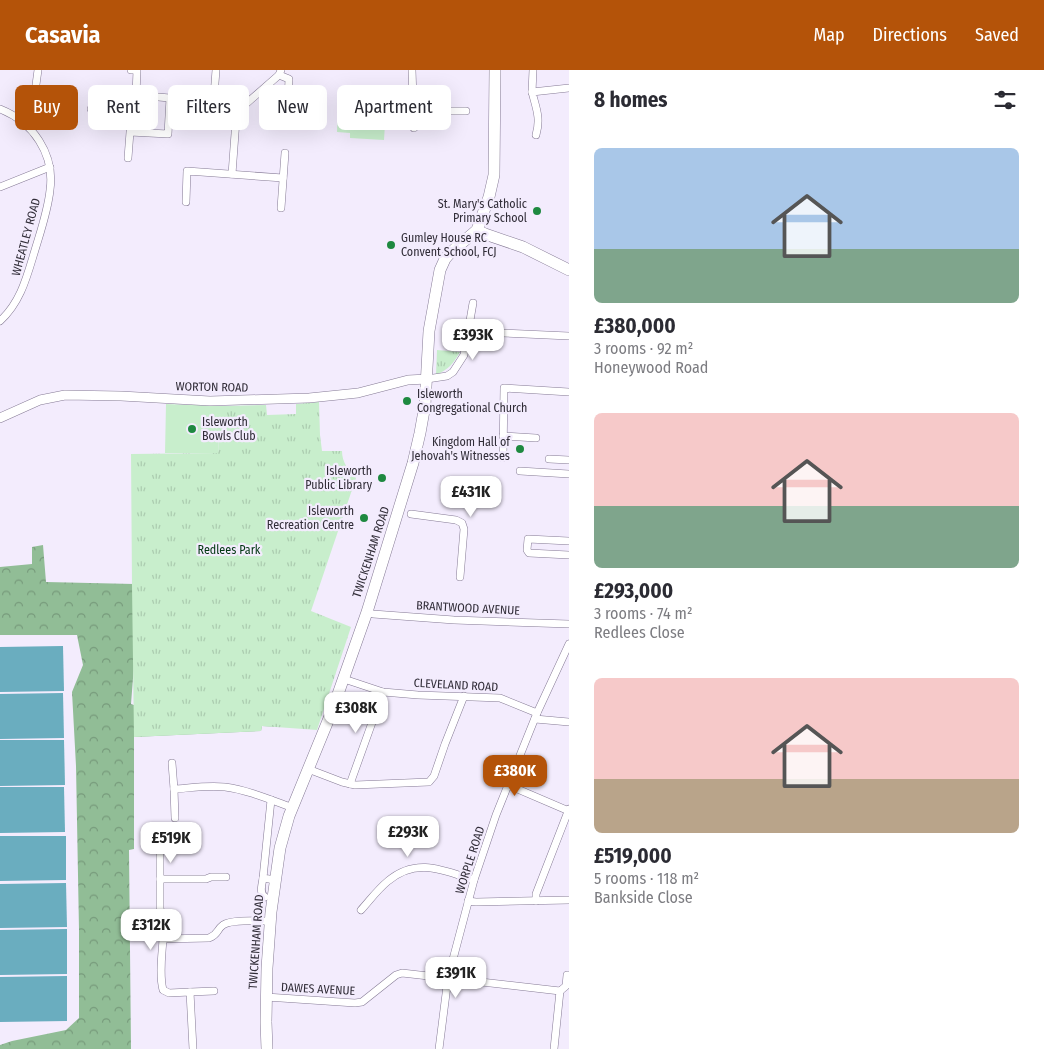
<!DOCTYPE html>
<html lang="en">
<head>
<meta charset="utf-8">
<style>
  body { margin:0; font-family:"Fira Sans Condensed",sans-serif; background:#f7f7f7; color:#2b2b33; height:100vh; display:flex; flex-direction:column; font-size:19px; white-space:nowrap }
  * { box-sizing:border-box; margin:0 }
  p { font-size:16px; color:#7c7c81 }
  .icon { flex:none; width:28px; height:28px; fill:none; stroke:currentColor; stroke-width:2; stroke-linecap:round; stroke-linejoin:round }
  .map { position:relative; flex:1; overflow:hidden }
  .sheet { display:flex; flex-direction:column; background:#fff; width:475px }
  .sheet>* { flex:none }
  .guide { position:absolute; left:15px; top:15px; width:475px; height:45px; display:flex; gap:10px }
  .price { position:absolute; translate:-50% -42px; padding:0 11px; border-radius:10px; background:#fff; color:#222; font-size:16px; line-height:32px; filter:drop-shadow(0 1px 2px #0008) }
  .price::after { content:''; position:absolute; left:50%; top:30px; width:15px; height:11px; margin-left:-8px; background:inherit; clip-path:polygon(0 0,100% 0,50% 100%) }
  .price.selected { background:#b45309; color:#fff }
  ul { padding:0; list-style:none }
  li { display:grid; align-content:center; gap:10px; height:265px; padding:0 25px }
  li span { display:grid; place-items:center; height:155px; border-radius:8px; color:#555 }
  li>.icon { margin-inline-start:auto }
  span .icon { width:90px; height:90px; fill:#fffc; stroke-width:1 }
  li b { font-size:21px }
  h2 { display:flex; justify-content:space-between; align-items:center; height:60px; padding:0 25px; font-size:21px }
  .tag { padding:0 18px; border-radius:8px; background:#fff; box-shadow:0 5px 20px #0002; font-size:18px; line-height:45px }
  .tag.selected { background:#b45309; color:#fff }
  header { display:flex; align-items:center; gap:30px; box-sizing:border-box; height:70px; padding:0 25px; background:#b45309; color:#fff }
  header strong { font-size:24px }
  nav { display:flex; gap:28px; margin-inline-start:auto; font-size:18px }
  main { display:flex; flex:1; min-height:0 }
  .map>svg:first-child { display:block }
  .grass { fill:#c8eecc }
  .forest { fill:url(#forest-crowns) }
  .park { fill:url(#park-tufts) }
  .water { fill:#6aadbf }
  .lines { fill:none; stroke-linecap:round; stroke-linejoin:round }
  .minor-casing { stroke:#857a95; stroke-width:8 }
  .tertiary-casing { stroke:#857a95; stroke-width:10 }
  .primary-casing { stroke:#857a95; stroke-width:12 }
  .minor { stroke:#fff; stroke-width:7 }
  .tertiary { stroke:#fff; stroke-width:9 }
  .primary { stroke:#fff; stroke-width:11 }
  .poi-dot { fill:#1e8940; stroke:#f3ecfd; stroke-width:2 }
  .labels { text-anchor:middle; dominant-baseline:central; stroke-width:4.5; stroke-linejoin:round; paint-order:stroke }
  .poi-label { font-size:12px; fill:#312d38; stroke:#f3ecfd; text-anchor:end }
  .street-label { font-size:12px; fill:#312d38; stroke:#f3ecfd }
  .park-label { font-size:12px; fill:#013611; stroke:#f3ecfd }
</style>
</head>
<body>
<header>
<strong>Casavia</strong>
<nav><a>Map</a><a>Directions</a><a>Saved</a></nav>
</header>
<main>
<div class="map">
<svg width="569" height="979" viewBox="0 0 569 979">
  <defs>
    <pattern id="forest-crowns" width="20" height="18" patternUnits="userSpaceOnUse" patternTransform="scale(1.25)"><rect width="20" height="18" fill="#91bd96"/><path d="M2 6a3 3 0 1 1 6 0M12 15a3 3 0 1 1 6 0" fill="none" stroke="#779a7b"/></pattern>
    <pattern id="park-tufts" width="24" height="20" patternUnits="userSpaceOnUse" patternTransform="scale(1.25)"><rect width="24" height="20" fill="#c8eecc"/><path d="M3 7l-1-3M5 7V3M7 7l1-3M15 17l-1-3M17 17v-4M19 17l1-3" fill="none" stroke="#acccb0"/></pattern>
  </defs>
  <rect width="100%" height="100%" fill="#f3ecfd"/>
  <g class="grass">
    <polygon points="338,35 386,37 384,70 350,68 350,63 337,62"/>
    <polygon points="166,334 220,336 220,364 219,365 218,383 165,383"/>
  </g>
  <polygon class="forest" points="43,475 46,512 134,514 138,544 131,634 147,640 280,657 262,656 261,661 134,667 134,779 129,780 131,979 0,979 0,975 12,971 66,960 79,948 79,860 76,696 72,622 83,595 77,565 0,565 0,497 32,494 32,477"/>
  <g class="park">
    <path d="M437,280L460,282C453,294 449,299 436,305Z"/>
    <path d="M319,332L320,365L322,381H342C342,392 348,400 356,408L311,541L351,557L317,660L262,656L261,661L134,667L132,515L131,384L218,383L219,365L220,363L218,360L220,358V336L266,335L267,345L296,344V334Z"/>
  </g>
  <g class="water">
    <polygon points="63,576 64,621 0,622 0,577"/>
    <polygon points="63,623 64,668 0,669 0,624"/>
    <polygon points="0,670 64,670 65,715 0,716"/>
    <polygon points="0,717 64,717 65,762 0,763"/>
    <polygon points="0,766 66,766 66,810 0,811"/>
    <polygon points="66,813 67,857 0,858 0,814"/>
    <polygon points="67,859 67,904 0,905 0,860"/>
    <polygon points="67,906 67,951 0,952 0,907"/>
  </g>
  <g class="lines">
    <g class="minor-casing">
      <g id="minor">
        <polyline points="131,0 137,0 136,25 192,30 214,26 227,31 240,39"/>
        <polyline points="412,0 414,58"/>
        <polyline points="279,5 289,9 287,51"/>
        <polyline points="532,22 533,0"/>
        <polyline points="214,26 216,0"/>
        <path d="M0,39C33,52 55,84 50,120C48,140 41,160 35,180C27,206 21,232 0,251"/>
        <polyline points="91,39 130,41 135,35 136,25"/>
        <polyline points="413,41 466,41"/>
        <polyline points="29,57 32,44 38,0"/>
        <path d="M536,65C541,48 536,38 532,22L569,18"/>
        <polyline points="128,88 130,62 168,64 170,28"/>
        <polyline points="232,104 236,50 240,39 279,5 281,0"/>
        <polyline points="0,117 50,97"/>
        <polyline points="186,132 187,101 283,108"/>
        <polyline points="281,138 285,83"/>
        <polyline points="502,263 569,266"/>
        <polyline points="427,309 447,306 453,302 464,285 473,233"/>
        <polyline points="503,366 536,368"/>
        <polyline points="503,388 504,318 569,322"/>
        <polyline points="549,389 569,390"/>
        <polyline points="520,401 569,404"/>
        <polyline points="411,444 456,450 462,453 464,459 460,507"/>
        <polyline points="569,471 528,469 527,480 529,483 569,485"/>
        <polyline points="367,542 373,544 454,550 569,554"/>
        <polyline points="344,609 383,622 418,625 500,628 537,643"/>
        <polyline points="535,649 569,652"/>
        <path d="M172,693L174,719C190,718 208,715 225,717C248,720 271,730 293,738"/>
        <polyline points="308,699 342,712 355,715 429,712 434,706 445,674 464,626"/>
        <polyline points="350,714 383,622"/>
        <polyline points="508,715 569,741"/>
        <polyline points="174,719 175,748"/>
        <polyline points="271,730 263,808 275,810"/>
        <polyline points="160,780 160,809"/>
        <path d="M226,807H211L206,809H160V838L163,853V869L209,868C219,864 216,860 223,855C231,849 261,851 271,851"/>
        <path d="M263,808C262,815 259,823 265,827"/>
        <polyline points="468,831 476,832 569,830"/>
        <polyline points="536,831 536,824 569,739"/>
        <path d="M361,840C370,830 378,819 388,811C416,787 443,800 474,810"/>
        <path d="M163,869C162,885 159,904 163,920L169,923L190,922L193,979"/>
        <polyline points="190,922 214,921"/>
        <polyline points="266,927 355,933 362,932 396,905 402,903 560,921 566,916 567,905 569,905"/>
        <polyline points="439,979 448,908 474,810 496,745 537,643 569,574"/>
        <polyline points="554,979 560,921"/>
      </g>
    </g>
    <g class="tertiary-casing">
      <polyline id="tertiary" points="0,348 40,330 65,325 121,326 210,331 309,328 358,323 408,310 427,309"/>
    </g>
    <g class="primary-casing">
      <g id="primary">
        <polyline points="477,160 485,164 523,177 569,200"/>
        <polyline points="267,979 266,952 267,898 271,842 280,778 289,746 332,641 367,542 413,393 420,363 425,335 429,261 440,200 445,189 450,183 477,160 489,127 494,105 495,0"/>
      </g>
    </g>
    <use href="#minor" class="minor"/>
    <use href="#tertiary" class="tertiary"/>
    <use href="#primary" class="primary"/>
  </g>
  <g class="poi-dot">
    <circle cx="537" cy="141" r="5"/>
    <circle cx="391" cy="175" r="5"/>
    <circle cx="407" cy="331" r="5"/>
    <circle cx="192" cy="359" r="5"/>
    <circle cx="520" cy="379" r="5"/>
    <circle cx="382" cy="408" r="5"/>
    <circle cx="364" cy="448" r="5"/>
  </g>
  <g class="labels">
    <g class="poi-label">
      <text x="527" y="134">St. Mary's Catholic<tspan x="527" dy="14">Primary School</tspan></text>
      <text x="401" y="168" text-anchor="start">Gumley House RC<tspan x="401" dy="14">Convent School, FCJ</tspan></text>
      <text x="417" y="324" text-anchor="start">Isleworth<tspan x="417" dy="14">Congregational Church</tspan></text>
      <text x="202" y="352" text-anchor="start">Isleworth<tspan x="202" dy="14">Bowls Club</tspan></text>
      <text x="510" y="372">Kingdom Hall of<tspan x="510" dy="14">Jehovah's Witnesses</tspan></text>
      <text x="372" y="401">Isleworth<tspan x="372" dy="14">Public Library</tspan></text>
      <text x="354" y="441">Isleworth<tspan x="354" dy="14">Recreation Centre</tspan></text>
    </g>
    <g class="street-label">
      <text transform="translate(26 167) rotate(-75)">WHEATLEY ROAD</text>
      <text transform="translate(212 317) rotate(1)">WORTON ROAD</text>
      <text transform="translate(371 482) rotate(-72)">TWICKENHAM ROAD</text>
      <text transform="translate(468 538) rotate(3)">BRANTWOOD AVENUE</text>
      <text transform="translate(456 615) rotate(3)">CLEVELAND ROAD</text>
      <text transform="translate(470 790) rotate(-72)">WORPLE ROAD</text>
      <text transform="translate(256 872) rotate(-86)">TWICKENHAM ROAD</text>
      <text transform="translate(318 919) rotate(3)">DAWES AVENUE</text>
    </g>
    <g class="park-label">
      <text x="229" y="480">Redlees Park</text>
    </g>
  </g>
</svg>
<b class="price" style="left:473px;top:291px">£393K</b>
<b class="price" style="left:471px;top:448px">£431K</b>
<b class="price" style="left:356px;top:664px">£308K</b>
<b class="price selected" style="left:515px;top:727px">£380K</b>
<b class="price" style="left:408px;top:788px">£293K</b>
<b class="price" style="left:171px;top:794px">£519K</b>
<b class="price" style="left:151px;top:881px">£312K</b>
<b class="price" style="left:456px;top:929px">£391K</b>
<div class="guide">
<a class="tag selected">Buy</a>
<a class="tag">Rent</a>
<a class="tag">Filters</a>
<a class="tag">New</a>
<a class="tag">Apartment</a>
</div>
</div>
<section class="sheet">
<h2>8 homes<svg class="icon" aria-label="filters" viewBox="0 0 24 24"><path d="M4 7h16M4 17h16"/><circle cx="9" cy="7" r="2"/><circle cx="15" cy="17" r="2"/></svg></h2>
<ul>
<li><span style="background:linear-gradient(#a9c7e8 65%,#7fa58c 0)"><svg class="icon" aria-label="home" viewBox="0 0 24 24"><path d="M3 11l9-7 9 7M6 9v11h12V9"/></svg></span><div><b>£380,000</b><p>3 rooms · 92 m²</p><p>Honeywood Road</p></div></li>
<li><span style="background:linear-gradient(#f6c9c9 60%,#7fa58c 0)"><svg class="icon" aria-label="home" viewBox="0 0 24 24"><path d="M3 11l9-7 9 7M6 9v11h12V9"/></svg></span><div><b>£293,000</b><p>3 rooms · 74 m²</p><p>Redlees Close</p></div></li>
<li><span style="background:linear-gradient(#f6c9c9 65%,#b9a48a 0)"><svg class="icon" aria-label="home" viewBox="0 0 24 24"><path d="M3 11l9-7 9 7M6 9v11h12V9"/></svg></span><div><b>£519,000</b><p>5 rooms · 118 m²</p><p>Bankside Close</p></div></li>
</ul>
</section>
</main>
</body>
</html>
